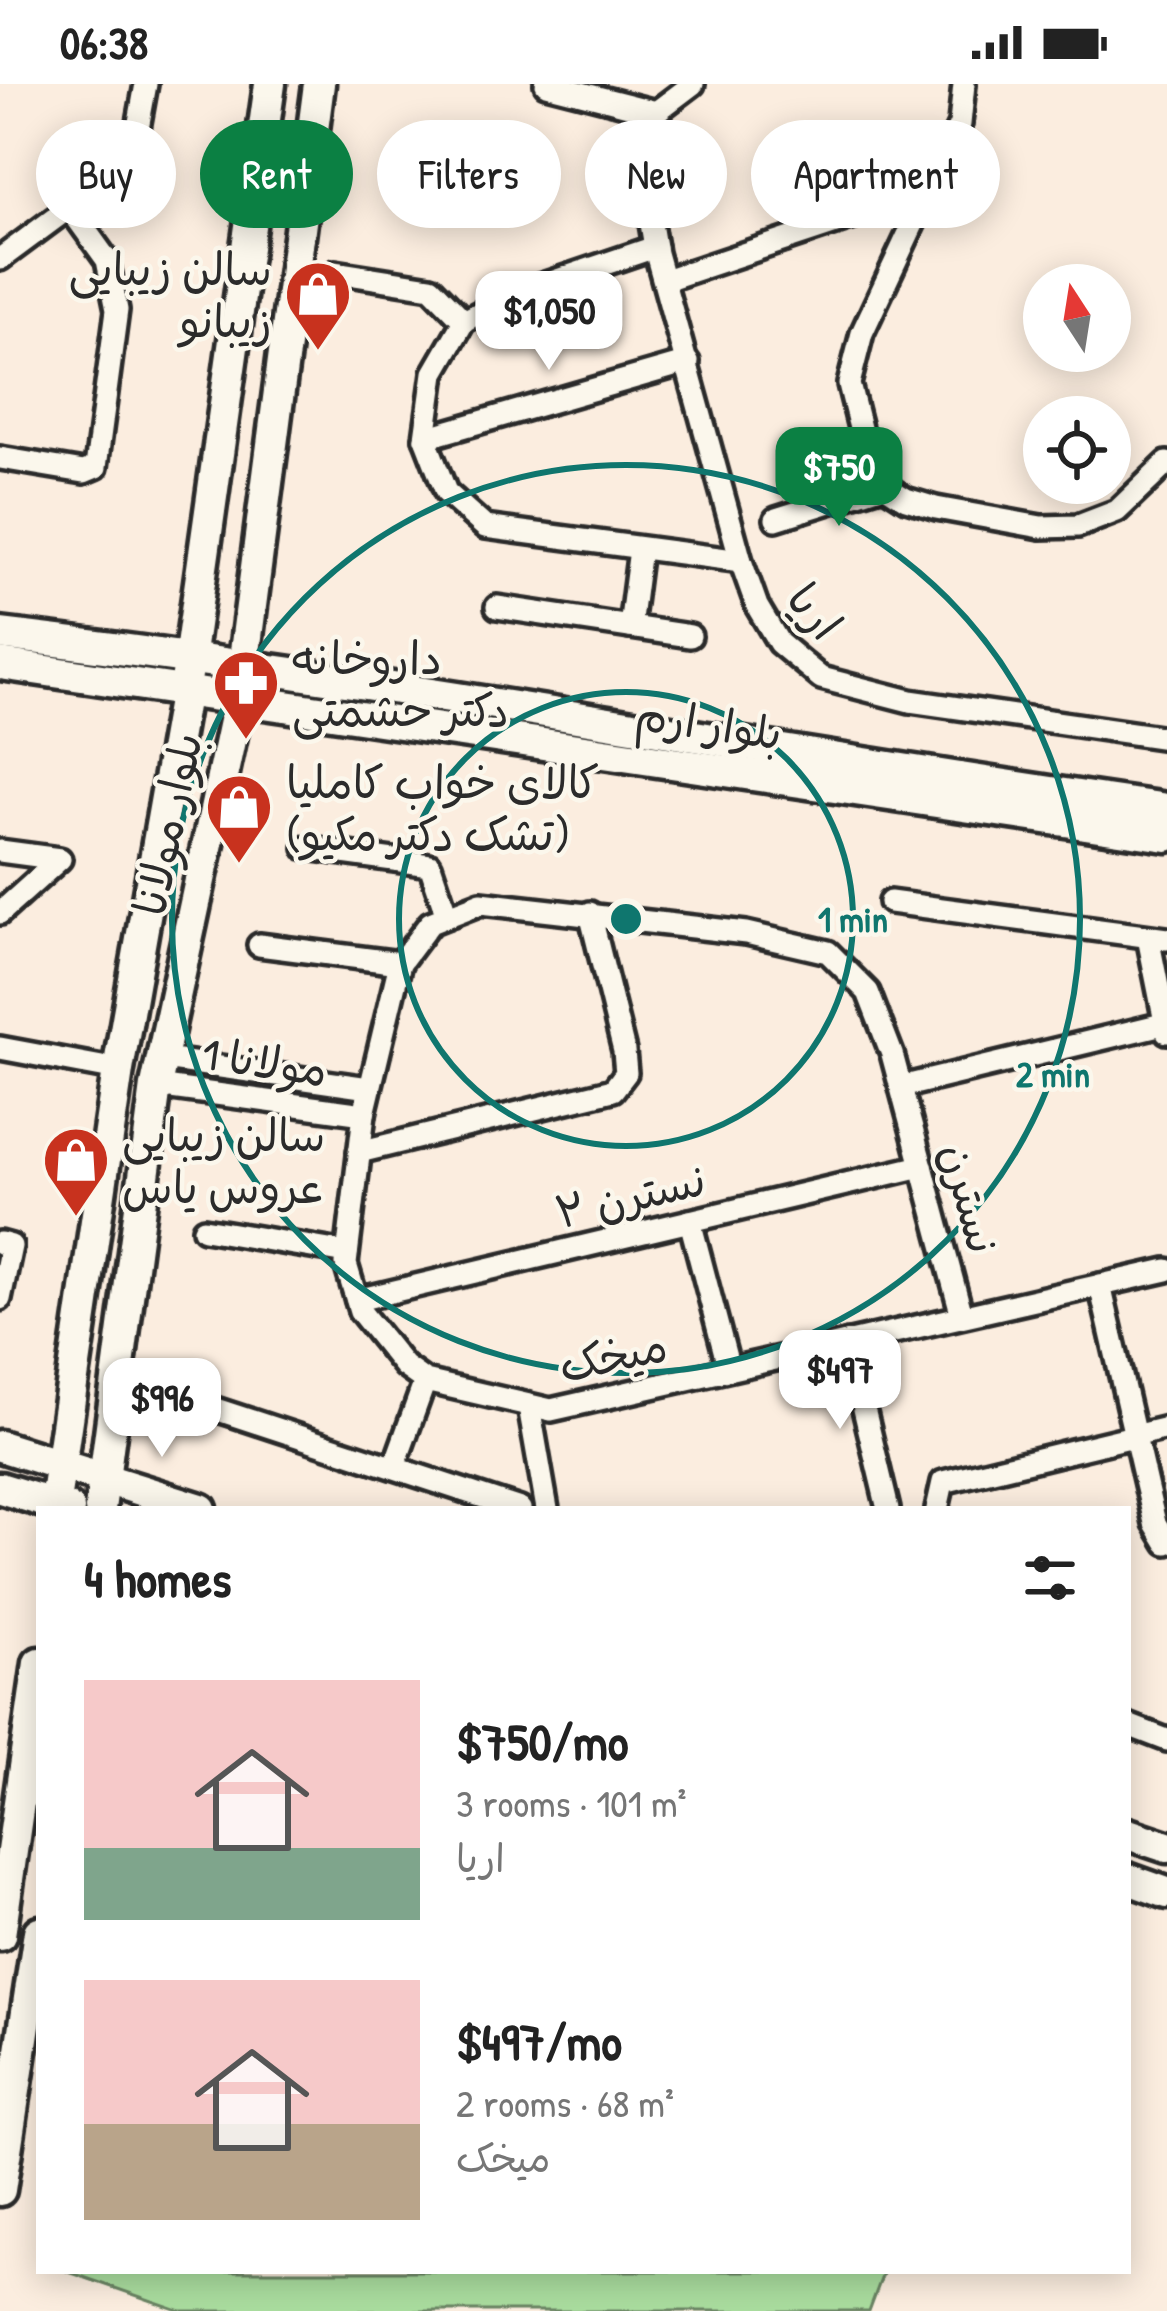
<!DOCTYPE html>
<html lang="en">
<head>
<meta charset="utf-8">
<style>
  body { margin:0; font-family:"Patrick Hand","Playpen Sans Arabic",sans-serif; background:#f6f6f6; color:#222; height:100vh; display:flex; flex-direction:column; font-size:45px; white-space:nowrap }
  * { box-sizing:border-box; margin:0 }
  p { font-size:39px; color:#767676 }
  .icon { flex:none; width:66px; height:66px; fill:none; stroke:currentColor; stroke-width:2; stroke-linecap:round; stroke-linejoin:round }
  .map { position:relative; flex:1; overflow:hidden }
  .details { position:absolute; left:36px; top:1422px; width:1095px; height:768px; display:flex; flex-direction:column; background:#fff; border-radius:0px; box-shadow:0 6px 30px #0003 }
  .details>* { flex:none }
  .top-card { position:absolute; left:36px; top:36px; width:1095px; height:108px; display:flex; gap:24px }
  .needle { width:78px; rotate:348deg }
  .buttons { position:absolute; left:1023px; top:180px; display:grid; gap:24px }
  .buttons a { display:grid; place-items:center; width:108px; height:108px; border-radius:50%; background:#fff; box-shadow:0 6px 30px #0003; font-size:60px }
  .price { position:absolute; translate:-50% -102px; padding:0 27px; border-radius:24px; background:#fff; color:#222; font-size:39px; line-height:78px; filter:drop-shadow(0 3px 6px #0008) }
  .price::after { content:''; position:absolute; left:50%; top:72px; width:36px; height:27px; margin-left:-18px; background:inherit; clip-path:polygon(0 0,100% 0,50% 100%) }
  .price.selected { background:#0b8043; color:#fff }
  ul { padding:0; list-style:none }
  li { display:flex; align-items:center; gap:36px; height:300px; padding:0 48px }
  li span { display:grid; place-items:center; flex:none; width:336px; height:240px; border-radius:0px; color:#555 }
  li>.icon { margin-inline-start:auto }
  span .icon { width:144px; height:144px; fill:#fffc; stroke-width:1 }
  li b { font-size:51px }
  h2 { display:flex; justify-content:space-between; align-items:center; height:144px; padding:0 48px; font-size:51px }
  .chip { padding:0 42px; border-radius:54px; background:#fff; box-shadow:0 6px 30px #0003; font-size:42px; line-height:108px }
  .chip.selected { background:#0b8043; color:#fff }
  .status { display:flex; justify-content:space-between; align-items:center; height:84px; padding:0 60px; background:#fff; direction:ltr }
  .status svg { height:33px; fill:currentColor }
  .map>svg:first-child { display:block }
  .green { fill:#a9dc9e; stroke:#6a8464; stroke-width:3 }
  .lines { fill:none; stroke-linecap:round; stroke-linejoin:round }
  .street-casing { stroke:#2b2b2b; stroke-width:30 }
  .secondary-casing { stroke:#2b2b2b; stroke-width:39 }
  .street { stroke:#fbf7ec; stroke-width:21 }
  .secondary { stroke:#fbf7ec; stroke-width:30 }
  .ring { fill:none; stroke:#0f766e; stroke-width:6 }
  .labels { text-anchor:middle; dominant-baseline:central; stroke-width:9; stroke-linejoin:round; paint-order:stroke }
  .poi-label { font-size:45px; fill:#2b2b2b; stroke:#fbf7ec; text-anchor:start }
  .street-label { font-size:45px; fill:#2b2b2b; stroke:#fbf7ec }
  .centre { fill:#0f766e; stroke:#fbf7ec; stroke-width:6 }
  .ring-label { font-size:36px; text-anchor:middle; font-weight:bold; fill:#0f766e; stroke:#fbf7ec; stroke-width:9; stroke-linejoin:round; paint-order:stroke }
</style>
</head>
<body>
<div class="status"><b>06:38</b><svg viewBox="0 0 49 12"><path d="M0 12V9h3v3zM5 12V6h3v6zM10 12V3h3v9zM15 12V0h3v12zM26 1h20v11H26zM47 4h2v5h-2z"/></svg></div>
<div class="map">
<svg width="1167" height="2227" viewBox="0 0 1167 2227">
  <rect width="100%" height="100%" fill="#fbeddf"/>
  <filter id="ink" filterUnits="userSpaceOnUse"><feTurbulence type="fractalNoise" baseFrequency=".00833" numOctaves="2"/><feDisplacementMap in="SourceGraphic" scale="24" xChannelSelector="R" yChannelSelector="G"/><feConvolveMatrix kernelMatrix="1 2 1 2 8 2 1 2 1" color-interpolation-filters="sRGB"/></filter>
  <g filter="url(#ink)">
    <polygon class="green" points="66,2187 884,2187 869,2227 181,2227"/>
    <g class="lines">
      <g class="street-casing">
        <g id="street">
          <polyline points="546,0 656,28"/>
          <polyline points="964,0 960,40 862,249 849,300 863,356 884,401 906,415 936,424 1041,443 1078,442 1117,427 1167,379"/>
          <polyline points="656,28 644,98 656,169 741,477 757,522 779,559 821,594 910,617 1167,654"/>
          <polyline points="656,28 693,0"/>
          <polyline points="655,163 513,211 464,237 434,289 425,354 446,408 485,443 741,477"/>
          <polyline points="0,175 132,77 146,0"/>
          <polyline points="335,188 431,203 464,237"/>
          <polyline points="665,196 926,109"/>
          <polyline points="425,354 688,278"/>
          <polyline points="0,374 84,388 96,383 117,226 107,176 71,126"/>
          <polyline points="776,435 884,401"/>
          <polyline points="497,523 690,552"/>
          <polyline points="630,543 640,465"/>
          <polyline points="306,764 430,781 447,832"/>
          <polyline points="0,767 60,775 0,829"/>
          <polyline points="890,818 1167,855"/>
          <polyline points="1148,853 1167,948"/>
          <polyline points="259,861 400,879"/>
          <polyline points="0,964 118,986"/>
          <polyline points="164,975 369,1004"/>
          <polyline points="156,1002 364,1030"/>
          <polyline points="901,1003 1167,939"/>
          <polyline points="359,1068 613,1006 626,989 624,967 590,829"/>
          <polyline points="690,1137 729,1285"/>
          <polyline points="204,1145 347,1169"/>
          <polyline points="0,1159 11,1162 0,1215"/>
          <polyline points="1100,1201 1155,1439 1167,1459"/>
          <polyline points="357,1216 922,1082"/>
          <polyline points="962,1232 892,970 868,908 828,868 746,849 481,819 430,839 400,879 364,1030 346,1180 360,1227 404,1282 425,1297 551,1326 1167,1186"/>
          <polyline points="848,1258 888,1425"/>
          <polyline points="191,1317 520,1425"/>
          <polyline points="529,1322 547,1425"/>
          <polyline points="394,1383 425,1297"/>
          <polyline points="937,1425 943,1398 1167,1344"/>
          <polyline points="1128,1641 1167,1656"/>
        </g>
      </g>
      <g class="secondary-casing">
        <g id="secondary">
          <path d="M0,550C390,596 778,670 1167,725"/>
          <polyline points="0,580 1167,752"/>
          <polyline points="0,1362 201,1425"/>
          <polyline points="0,1404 69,1425"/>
          <polyline points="54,1425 118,986 185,605 270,0"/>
          <polyline points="100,1425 156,1002 239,614 319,0"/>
          <polyline points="1128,1750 1167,1763"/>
          <polyline points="1128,1795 1167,1809"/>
          <polyline points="0,1851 39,1579"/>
          <polyline points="0,2106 39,1848"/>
        </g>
      </g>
      <use href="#street" class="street"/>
      <use href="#secondary" class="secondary"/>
    </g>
  </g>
  <g class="ring">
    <circle cx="626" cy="835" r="227"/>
    <circle cx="626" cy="835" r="454"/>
  </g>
  <defs>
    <g id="shop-pin" transform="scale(3.45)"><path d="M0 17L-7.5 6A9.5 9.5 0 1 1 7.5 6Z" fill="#c8321e" stroke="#fbf7ec"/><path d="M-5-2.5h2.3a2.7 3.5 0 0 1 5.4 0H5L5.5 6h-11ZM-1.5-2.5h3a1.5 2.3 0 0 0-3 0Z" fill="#fff"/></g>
    <g id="pharmacy-pin" transform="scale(3.45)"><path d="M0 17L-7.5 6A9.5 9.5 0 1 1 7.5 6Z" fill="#c8321e" stroke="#fbf7ec"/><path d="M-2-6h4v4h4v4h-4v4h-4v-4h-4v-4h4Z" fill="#fff"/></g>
  </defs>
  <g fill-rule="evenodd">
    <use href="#shop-pin" x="318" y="210"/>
    <use href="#pharmacy-pin" x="246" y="599"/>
    <use href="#shop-pin" x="239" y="723"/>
    <use href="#shop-pin" x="76" y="1076"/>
  </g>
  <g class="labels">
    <g class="poi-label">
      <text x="272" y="184" text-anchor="end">سالن‌ زیبایی<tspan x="272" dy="52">زیبانو</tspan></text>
      <text x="292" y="573">داروخانه<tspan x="292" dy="52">دکتر حشمتی</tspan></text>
      <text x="286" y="697">کالای خواب کاملیا<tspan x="286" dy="52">(تشک دکتر مکیو)</tspan></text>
      <text x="122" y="1050">سالن زیبایی<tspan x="122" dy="52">عروس یاس</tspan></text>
    </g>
    <g class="street-label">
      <text transform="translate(815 527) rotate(51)">اریا</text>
      <text transform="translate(709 639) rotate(8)">بلوار ارم</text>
      <text transform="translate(167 740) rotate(-78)">بلوار مولانا</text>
      <text transform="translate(265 977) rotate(8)">مولانا 1</text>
      <text transform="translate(630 1111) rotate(-13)">نسترن ۲</text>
      <text transform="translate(971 1114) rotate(75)">نسترن</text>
      <text transform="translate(613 1271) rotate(-12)">میخک</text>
    </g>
  </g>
  <circle cx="626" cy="835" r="18" class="centre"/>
  <g class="ring-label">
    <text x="853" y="848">1 min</text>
    <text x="1053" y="1003">2 min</text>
  </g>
</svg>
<div class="buttons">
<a><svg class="needle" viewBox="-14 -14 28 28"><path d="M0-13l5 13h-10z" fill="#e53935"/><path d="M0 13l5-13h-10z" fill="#767676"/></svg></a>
<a><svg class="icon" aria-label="locate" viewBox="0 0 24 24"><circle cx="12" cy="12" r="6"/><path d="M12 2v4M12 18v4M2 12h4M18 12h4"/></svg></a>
</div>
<b class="price" style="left:549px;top:289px">$1,050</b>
<b class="price selected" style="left:839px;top:445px">$750</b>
<b class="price" style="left:840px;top:1348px">$497</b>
<b class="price" style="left:162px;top:1376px">$996</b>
<div class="top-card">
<a class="chip">Buy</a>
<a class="chip selected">Rent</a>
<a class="chip">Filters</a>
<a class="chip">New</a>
<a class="chip">Apartment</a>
</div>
<section class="details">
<h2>4 homes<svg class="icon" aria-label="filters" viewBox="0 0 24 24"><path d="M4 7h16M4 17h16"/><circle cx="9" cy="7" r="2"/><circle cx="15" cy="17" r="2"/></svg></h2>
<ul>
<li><span style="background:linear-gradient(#f6c9c9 70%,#7fa58c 0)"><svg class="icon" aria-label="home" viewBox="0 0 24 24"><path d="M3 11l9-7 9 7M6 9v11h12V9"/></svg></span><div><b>$750/mo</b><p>3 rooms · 101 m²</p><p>اریا</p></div></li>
<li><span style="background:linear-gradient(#f6c9c9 60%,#b9a48a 0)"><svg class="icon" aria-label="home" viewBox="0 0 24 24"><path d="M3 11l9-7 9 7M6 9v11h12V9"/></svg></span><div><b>$497/mo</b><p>2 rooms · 68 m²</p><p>میخک</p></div></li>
</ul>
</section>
</div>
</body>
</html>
